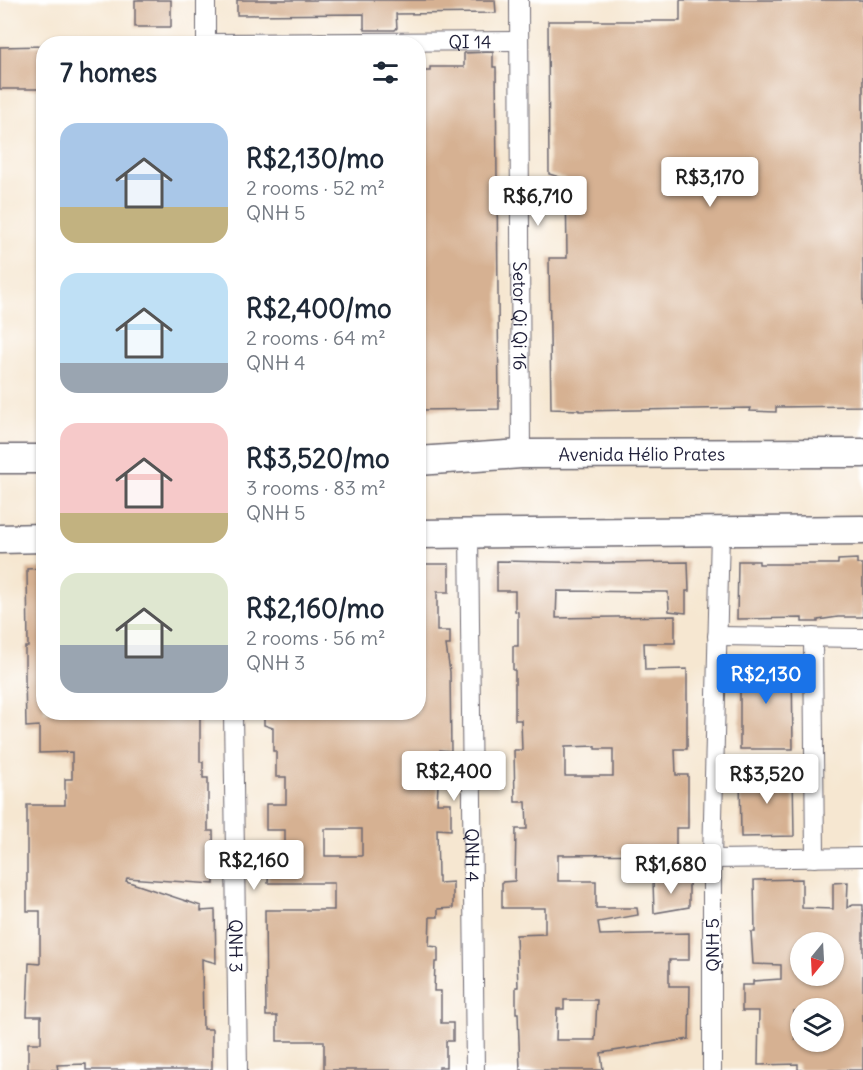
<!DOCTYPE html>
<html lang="en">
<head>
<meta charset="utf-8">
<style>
  body { margin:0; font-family:Delius,sans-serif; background:#f2f2f3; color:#1f2937; height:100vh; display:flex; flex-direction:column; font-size:22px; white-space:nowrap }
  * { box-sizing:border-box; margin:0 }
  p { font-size:20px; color:#747a83 }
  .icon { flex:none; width:33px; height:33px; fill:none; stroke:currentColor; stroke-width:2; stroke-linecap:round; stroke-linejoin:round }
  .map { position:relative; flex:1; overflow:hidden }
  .side { position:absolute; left:36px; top:36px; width:390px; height:684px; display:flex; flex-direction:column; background:#fff; border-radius:24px; box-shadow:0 2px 4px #0004 }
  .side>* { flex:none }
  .needle { width:39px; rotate:198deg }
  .tools { position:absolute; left:790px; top:932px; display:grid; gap:12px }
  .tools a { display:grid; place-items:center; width:54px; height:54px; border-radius:50%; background:#fff; box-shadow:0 2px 4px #0004; font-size:30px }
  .price { position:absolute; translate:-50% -51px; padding:0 14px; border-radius:6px; background:#fff; color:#222; font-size:20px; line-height:39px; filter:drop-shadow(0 2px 3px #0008) }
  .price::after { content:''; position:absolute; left:50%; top:36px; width:18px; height:14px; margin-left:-9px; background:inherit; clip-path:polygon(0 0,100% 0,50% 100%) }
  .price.selected { background:#1a73e8; color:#fff }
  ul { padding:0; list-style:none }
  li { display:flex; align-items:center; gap:18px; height:150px; padding:0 24px }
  li span { display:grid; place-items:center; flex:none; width:168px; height:120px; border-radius:18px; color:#555 }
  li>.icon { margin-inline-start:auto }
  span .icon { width:72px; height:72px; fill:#fffc; stroke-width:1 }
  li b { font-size:26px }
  h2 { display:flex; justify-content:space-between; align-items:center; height:72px; padding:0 24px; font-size:26px }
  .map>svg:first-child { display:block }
  .building { fill:#d6b192; fill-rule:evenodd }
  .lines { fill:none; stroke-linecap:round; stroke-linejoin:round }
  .minor-casing { stroke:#6c6770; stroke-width:20 }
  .primary-casing { stroke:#6c6770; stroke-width:31 }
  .minor { stroke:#fff; stroke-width:18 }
  .primary { stroke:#fff; stroke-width:28 }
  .labels { text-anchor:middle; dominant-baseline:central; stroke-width:4.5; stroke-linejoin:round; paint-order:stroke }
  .street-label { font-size:18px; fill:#22223b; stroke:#fff }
</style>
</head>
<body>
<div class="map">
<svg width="863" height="1070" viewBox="0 0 863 1070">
  <rect width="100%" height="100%" fill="#fff"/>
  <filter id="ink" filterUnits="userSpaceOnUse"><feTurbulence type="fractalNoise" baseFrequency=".0167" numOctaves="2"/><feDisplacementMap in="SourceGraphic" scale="12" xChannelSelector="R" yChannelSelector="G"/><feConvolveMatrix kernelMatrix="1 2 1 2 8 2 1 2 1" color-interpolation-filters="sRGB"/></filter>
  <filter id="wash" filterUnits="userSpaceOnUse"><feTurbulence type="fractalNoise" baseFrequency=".008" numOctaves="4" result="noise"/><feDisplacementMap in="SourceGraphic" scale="24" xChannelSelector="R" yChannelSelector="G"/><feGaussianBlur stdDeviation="1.35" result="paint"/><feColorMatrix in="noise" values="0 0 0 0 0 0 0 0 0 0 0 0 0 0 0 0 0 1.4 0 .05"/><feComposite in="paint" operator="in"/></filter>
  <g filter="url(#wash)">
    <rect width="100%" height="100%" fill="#f6e7d1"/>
    <g id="blocks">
      <g class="building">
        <rect x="135" y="0" width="36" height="27"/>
        <polygon points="237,0 495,0 496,13 396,14 397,28 395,30 365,30 365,28 364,28 364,14 237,15"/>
        <polygon points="680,0 863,0 863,406 776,407 776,412 750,411 751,408 579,411 579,410 551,409 549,258 567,258 566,179 549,174 548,21 680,21"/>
        <polygon points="44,46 44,89 0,89 0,47"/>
        <polygon points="493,52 493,67 496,67 499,409 418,410 418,71 430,71 430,67 464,67 464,53"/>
        <polygon points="857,559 857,564 863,564 863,617 838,617 818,620 818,622 802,622 802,618 737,619 738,561 759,561 759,564 838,564 838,560"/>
        <path d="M497,561L606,563L688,562L689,591H686V613L669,611L668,592L557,591L556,618L675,616V643H644L645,670L687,669V749H675L676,775H688V828H676V854L558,855V881H596V908H637L638,915L598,922L600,935L689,933V960H669V986H690L689,1039L601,1053L603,1070H520L518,1013H516V987H518L516,935L545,934V908H502V882L515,881L516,829H527L526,802H515L514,750H522L521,720H515V670H513V646H518V612L515,611V591H497ZM595,746V749H613V776H565V747ZM564,1000H597L595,1040H556L557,1009H564Z"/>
        <path d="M418,564H449V592H437V631H450V645H446L450,672L451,751L440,750L437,803H451V830L437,829L438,876H439V883L453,882V908L438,909V917H430L429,946L438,947V962H435L434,991H441V1023H453V1041H446V1067H439V1070H324V1041H277V1016H266L265,910H334V883H268L269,866L285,864V830H266V804H286V777H276V751H273V728L264,725V712H418ZM325,829H362V856H325Z"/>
        <polygon points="44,568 44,712 200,714 200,762 203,762 203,778 208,778 208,831 213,831 214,884 127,878 126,881 201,906 201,911 215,910 216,963 202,959 203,1029 212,1029 212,1070 86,1070 86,1064 57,1065 58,1070 28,1069 28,1043 41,1043 41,1016 27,1016 29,963 40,964 40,911 27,911 27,805 65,805 65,779 72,779 72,752 39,753 39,726 26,727 25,674 25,647 28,647 27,569"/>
        <polygon points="792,661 793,749 740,749 740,662"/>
        <polygon points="793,773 794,836 741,837 740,774"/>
        <path d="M802,879V908L833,909V883L848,882L847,908L853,905H863V1070H798V1064L758,1065L759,1011H742V985H753V981L781,979V965L753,964L751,932H755L754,880ZM801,942H834V975H801ZM801,1008H834L835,1041H801V1039H795L794,1011H801Z"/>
        <polygon points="653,881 689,881 689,907 654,913"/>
      </g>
    </g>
  </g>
  <g filter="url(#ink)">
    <use href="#blocks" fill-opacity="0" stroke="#6c6770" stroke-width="1.5"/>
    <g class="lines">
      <g class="minor-casing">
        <g id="minor">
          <polyline points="206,0 206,44"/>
          <path id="s1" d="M519,0L521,454"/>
          <path id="s2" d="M206,43L519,41"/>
          <path id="s3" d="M469,533L475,1070"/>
          <polyline points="717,636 863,638"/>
          <polyline points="813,637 815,858"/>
          <path id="s4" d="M233,712L238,1070"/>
          <polyline points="712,859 863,857"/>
          <polyline points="712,1070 712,859 720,532"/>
        </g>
      </g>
      <g class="primary-casing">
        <g id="primary">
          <polyline points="0,459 44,459"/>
          <path id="s5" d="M418,461L521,454L863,453"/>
          <polyline points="418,534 863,530"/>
          <polyline points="0,539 44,538"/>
        </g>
      </g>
      <use href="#minor" class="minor"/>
      <use href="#primary" class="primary"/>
    </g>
  </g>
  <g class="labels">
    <g class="street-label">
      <text stroke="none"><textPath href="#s2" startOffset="264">QI 14</textPath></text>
      <text stroke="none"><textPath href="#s1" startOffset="316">Setor Qi Qi 16</textPath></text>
      <text stroke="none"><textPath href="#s5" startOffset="224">Avenida Hélio Prates</textPath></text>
      <text stroke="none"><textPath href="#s3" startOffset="322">QNH 4</textPath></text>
      <text stroke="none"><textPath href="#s4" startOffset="234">QNH 3</textPath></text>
      <text transform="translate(712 945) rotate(-90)">QNH 5</text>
    </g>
  </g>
</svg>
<div class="tools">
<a><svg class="needle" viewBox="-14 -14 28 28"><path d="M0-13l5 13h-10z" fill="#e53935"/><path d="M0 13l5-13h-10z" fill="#747a83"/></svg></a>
<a><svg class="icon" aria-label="layers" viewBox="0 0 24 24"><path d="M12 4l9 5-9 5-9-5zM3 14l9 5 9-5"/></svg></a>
</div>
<b class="price" style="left:710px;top:208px">R$3,170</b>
<b class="price" style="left:538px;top:227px">R$6,710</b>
<b class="price selected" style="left:766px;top:705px">R$2,130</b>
<b class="price" style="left:454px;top:802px">R$2,400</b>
<b class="price" style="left:767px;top:805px">R$3,520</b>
<b class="price" style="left:254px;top:891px">R$2,160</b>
<b class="price" style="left:671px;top:895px">R$1,680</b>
<section class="side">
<h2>7 homes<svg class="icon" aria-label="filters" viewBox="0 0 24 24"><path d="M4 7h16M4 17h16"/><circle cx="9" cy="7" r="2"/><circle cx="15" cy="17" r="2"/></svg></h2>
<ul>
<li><span style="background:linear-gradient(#a9c7e8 70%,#c2b280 0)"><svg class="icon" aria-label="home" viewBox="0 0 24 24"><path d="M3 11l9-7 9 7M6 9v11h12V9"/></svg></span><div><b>R$2,130/mo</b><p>2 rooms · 52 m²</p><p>QNH 5</p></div></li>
<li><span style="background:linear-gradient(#bfe0f5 75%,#9aa5b1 0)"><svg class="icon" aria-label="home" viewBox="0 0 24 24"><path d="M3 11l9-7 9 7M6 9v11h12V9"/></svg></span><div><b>R$2,400/mo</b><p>2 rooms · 64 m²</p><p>QNH 4</p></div></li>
<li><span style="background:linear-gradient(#f6c9c9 75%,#c2b280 0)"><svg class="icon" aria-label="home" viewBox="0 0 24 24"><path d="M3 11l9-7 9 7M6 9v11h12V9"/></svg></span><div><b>R$3,520/mo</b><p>3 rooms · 83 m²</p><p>QNH 5</p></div></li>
<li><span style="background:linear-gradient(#dfe7d0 60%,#9aa5b1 0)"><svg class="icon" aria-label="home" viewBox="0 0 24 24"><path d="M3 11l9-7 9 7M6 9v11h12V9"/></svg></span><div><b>R$2,160/mo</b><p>2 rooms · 56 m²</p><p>QNH 3</p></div></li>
</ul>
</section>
</div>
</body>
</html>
